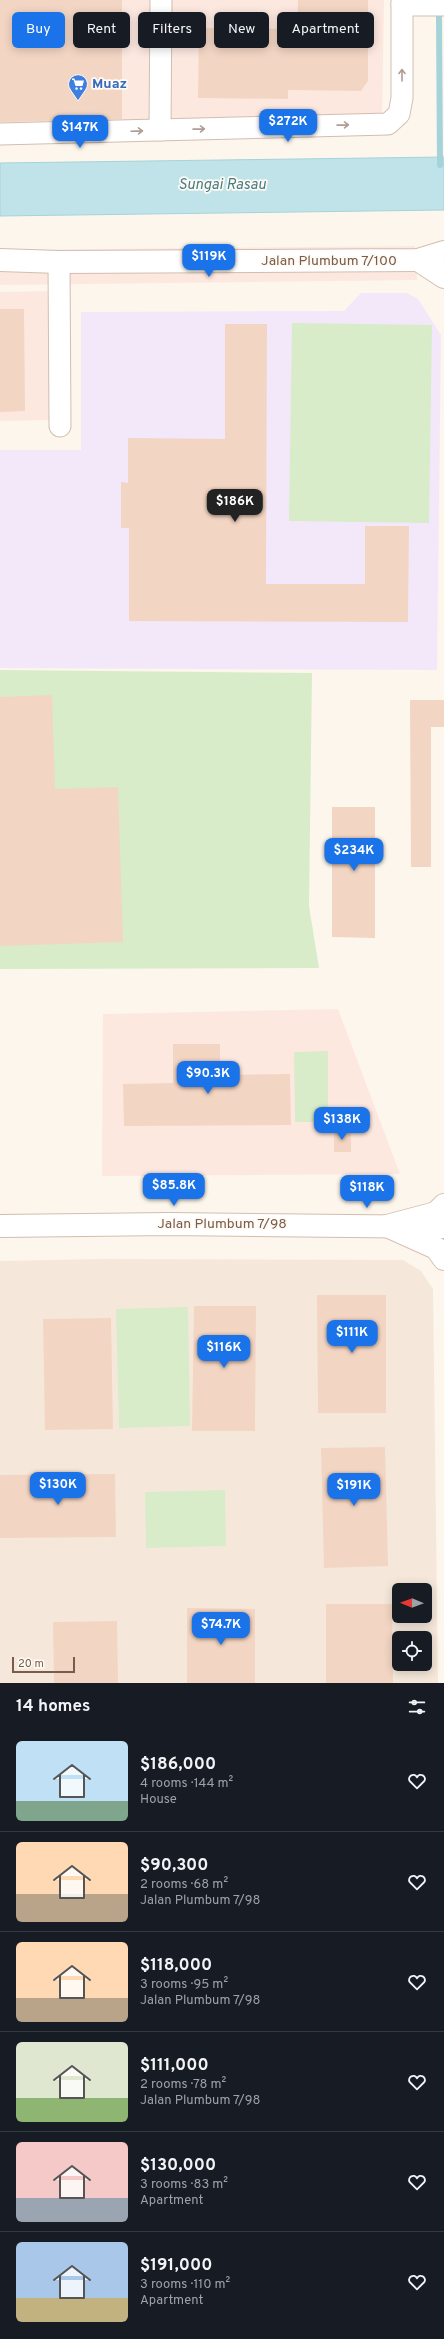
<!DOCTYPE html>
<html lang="en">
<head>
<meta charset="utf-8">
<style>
  body { margin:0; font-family:Overpass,sans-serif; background:#20242c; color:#f1f3f6; height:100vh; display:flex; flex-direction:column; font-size:15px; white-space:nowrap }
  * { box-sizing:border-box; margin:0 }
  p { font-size:13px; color:#9ea1a6 }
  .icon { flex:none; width:22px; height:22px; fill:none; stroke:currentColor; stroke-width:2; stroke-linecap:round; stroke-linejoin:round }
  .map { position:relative; height:1683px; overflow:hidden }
  .details { display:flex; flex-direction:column; background:#171b24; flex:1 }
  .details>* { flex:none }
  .guide { position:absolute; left:12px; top:12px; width:420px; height:36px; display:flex; gap:8px }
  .needle { width:26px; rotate:271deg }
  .controls { position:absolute; left:392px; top:1583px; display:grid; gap:8px }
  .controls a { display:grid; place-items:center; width:40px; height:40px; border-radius:6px; background:#171b24; box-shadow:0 2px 10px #0003; font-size:20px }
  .scale { position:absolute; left:12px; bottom:10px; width:63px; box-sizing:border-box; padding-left:4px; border:2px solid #7a5c4d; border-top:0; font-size:11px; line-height:14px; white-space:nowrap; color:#7a5c4d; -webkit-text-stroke:3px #fffaf3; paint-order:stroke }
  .price { position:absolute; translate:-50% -34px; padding:0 9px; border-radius:8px; background:#1a73e8; color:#fff; font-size:13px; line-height:26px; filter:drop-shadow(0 1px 2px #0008) }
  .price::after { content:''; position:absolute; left:50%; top:24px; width:12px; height:9px; margin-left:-6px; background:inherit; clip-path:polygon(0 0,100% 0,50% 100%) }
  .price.current { background:#222; color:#fff }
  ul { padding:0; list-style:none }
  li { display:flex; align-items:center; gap:12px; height:100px; padding:0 16px }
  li+li { border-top:1px solid #363941 }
  li span { display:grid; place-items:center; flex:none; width:112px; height:80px; border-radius:6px; color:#555 }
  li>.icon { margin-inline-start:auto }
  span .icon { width:48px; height:48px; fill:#fffc; stroke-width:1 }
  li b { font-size:17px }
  h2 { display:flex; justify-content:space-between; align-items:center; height:48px; padding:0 16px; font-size:17px }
  .tag { padding:0 14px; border-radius:6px; background:#171b24; box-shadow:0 2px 10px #0003; font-size:14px; line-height:36px }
  .tag.current { background:#1a73e8; color:#fff }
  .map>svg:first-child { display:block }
  .residential { fill:#f5e8da; fill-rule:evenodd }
  .commercial { fill:#fde8e0 }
  .education { fill:#f3e8fa }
  .green { fill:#d8ecc9 }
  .water { fill:#bfe3e8; stroke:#a5d3da }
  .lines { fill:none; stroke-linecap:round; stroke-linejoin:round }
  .stream { stroke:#a5d3da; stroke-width:6 }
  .building { fill:#f3d5c3 }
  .minor-casing { stroke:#d1beb0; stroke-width:23 }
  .tertiary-casing { stroke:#d1beb0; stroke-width:24 }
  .secondary-casing { stroke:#d6c0b0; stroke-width:24 }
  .minor { stroke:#fff; stroke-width:21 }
  .tertiary { stroke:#fff; stroke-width:22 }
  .secondary { stroke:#fff; stroke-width:22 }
  .oneway { stroke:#af9d94 }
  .labels { text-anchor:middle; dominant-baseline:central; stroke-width:3.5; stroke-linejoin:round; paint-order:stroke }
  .shop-label { font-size:14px; font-weight:bold; fill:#366cbe; stroke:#fffaf3; text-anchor:start }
  .street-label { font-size:14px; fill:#7a5c4d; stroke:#fffaf3 }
  .water-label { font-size:15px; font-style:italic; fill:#437c86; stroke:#fffaf3 }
</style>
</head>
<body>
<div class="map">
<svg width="444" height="1683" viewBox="0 0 444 1683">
  <rect width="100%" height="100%" fill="#fdf6ec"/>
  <path class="residential" d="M102,1259L403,1260L421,1271L433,1289L438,1683H0V1261ZM399,1590H425V1616H399ZM399,1638H425V1664H399Z"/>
  <g class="commercial">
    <polygon points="0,0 384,0 382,117 137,123 0,123"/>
    <polygon points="415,246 417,280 0,285 0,250"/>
    <polygon points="51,291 51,420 0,421 0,292"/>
    <polygon points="338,1009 400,1174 102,1176 103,1014"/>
  </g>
  <polygon class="education" points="361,293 407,293 418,299 441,335 437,670 0,668 0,450 81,450 81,312 344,311"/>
  <g class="green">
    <polygon points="292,323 432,325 429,523 289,521"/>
    <polygon points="0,670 312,673 309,906 319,968 0,969"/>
    <polygon points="328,1051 328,1122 295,1122 294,1052"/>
    <polygon points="188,1307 190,1426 119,1428 116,1309"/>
    <polygon points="225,1490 226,1546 146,1548 145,1492"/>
  </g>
  <polygon class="water" points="444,157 444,210 0,216 0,163"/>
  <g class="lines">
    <polyline class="stream" points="439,16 440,165"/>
  </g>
  <g class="building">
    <polygon points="0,0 122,0 122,119 0,122"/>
    <polygon points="298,0 368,0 368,81 361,91 288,90 288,99 198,98 199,28 297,29"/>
    <polygon points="0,309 24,309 25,411 0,412"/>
    <polygon points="225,324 267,324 266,584 365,584 365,526 409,526 408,622 129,621 129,528 121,528 121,482 128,483 128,438 225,439"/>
    <polygon points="52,695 55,789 118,787 123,942 0,946 0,697"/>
    <polygon points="410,700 444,700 444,727 431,727 431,867 411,867"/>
    <polygon points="332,807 375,807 375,938 332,937"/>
    <polygon points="173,1044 220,1044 220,1075 290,1074 291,1125 124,1126 123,1084 173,1083"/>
    <rect x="334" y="1130" width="17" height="22"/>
    <polygon points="317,1295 386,1295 386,1413 318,1413"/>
    <polygon points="194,1306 256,1306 255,1431 192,1431"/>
    <polygon points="111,1318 113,1429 45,1430 43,1319"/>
    <polygon points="385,1447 388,1566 324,1568 321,1448"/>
    <polygon points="115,1474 116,1537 0,1538 0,1475"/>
    <polygon points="326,1604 392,1604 393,1683 326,1683"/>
    <polygon points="187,1608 255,1609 255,1683 187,1683"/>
    <polygon points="117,1621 118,1683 54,1683 53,1622"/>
  </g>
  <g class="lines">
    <g class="minor-casing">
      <g id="minor">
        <polyline points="402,5 444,5"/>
        <polyline points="160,130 161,0"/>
        <polyline points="0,134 388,124 399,114 402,98 402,0"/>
        <polyline points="59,262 60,426"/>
      </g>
    </g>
    <g class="tertiary-casing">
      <g id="tertiary">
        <polyline points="0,260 59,262 418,260 444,252"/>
        <polyline points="418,260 444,277"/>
        <polyline points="0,1226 169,1224 444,1227"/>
      </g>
    </g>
    <g class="secondary-casing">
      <g id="secondary">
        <polyline points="387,1226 436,1248 444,1259"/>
        <polyline points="387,1226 436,1213 444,1205"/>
      </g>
    </g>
    <use href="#minor" class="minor"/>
    <use href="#tertiary" class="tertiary"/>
    <use href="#secondary" class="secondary"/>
  </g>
  <defs><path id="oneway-shaft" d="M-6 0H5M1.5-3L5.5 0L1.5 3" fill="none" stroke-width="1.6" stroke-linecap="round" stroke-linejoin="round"/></defs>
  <g class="oneway">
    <use href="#oneway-shaft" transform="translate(402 75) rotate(-90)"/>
    <use href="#oneway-shaft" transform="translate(343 125) rotate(-1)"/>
    <use href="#oneway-shaft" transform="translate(199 129) rotate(-1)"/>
    <use href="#oneway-shaft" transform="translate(137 131) rotate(-2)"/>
  </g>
  <defs>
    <g id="supermarket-pin" transform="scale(1)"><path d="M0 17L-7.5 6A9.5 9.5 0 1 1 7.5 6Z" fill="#3f7fe0" stroke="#fffaf3"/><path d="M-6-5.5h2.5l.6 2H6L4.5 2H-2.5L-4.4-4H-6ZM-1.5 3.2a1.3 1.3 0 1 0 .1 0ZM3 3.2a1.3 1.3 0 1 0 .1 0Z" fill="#fff"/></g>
  </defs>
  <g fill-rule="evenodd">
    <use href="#supermarket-pin" x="78" y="84"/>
  </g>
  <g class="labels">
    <g class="shop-label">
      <text x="92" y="84">Muaz</text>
    </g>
    <g class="street-label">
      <text x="329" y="261">Jalan Plumbum 7/100</text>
      <text x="222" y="1224">Jalan Plumbum 7/98</text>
    </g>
    <g class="water-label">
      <text x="222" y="185">Sungai Rasau</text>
    </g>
  </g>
</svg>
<div class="controls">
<a><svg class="needle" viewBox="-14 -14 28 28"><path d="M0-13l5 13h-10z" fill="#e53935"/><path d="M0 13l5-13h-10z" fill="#9ea1a6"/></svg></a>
<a><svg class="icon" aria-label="locate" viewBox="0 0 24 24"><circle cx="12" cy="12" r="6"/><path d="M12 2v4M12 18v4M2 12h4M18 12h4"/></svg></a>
</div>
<div class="scale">20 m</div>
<b class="price" style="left:288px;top:143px">$272K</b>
<b class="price" style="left:80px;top:149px">$147K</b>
<b class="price" style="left:209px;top:278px">$119K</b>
<b class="price current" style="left:235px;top:523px">$186K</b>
<b class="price" style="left:354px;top:872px">$234K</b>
<b class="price" style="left:208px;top:1095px">$90.3K</b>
<b class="price" style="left:342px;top:1141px">$138K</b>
<b class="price" style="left:174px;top:1207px">$85.8K</b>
<b class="price" style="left:367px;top:1209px">$118K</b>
<b class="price" style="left:352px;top:1354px">$111K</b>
<b class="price" style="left:224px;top:1369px">$116K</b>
<b class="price" style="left:58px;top:1506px">$130K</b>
<b class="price" style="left:354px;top:1507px">$191K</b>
<b class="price" style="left:221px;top:1646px">$74.7K</b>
<div class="guide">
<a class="tag current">Buy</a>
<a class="tag">Rent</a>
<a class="tag">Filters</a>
<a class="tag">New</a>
<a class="tag">Apartment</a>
</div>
</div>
<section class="details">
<h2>14 homes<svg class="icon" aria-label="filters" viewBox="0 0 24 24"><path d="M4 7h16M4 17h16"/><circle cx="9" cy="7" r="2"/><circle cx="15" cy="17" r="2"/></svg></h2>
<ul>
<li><span style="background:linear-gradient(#bfe0f5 75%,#7fa58c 0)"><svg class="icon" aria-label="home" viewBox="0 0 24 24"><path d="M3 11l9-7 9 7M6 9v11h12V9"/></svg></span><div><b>$186,000</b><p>4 rooms · 144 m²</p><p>House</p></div><svg class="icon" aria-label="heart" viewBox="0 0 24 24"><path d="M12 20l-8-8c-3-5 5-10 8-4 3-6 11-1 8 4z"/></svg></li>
<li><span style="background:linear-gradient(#ffd9b3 65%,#b9a48a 0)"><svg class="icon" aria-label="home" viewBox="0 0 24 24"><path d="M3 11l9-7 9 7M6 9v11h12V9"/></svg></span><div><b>$90,300</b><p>2 rooms · 68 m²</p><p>Jalan Plumbum 7/98</p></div><svg class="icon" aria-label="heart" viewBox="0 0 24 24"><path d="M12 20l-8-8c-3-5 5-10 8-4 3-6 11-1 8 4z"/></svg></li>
<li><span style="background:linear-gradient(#ffd9b3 70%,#b9a48a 0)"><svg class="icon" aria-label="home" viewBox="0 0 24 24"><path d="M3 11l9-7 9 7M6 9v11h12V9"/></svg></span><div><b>$118,000</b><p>3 rooms · 95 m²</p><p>Jalan Plumbum 7/98</p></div><svg class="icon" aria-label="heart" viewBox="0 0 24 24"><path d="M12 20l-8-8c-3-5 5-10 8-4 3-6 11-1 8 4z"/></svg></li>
<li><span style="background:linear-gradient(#dfe7d0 70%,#8fb573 0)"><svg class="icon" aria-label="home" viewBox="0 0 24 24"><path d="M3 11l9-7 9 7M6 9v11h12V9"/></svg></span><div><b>$111,000</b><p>2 rooms · 78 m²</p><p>Jalan Plumbum 7/98</p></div><svg class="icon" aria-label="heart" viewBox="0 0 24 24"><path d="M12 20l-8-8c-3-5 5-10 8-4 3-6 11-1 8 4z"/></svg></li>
<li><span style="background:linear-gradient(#f6c9c9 70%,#9aa5b1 0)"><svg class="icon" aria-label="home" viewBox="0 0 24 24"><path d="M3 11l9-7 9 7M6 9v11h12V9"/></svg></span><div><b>$130,000</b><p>3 rooms · 83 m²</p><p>Apartment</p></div><svg class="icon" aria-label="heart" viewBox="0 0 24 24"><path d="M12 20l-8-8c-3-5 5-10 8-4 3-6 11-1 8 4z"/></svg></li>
<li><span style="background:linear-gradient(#a9c7e8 70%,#c2b280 0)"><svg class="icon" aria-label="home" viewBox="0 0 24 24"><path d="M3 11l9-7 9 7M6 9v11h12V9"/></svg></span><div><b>$191,000</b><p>3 rooms · 110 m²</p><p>Apartment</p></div><svg class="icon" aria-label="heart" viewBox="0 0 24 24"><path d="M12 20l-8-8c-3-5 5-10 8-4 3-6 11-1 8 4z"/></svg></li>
</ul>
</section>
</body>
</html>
